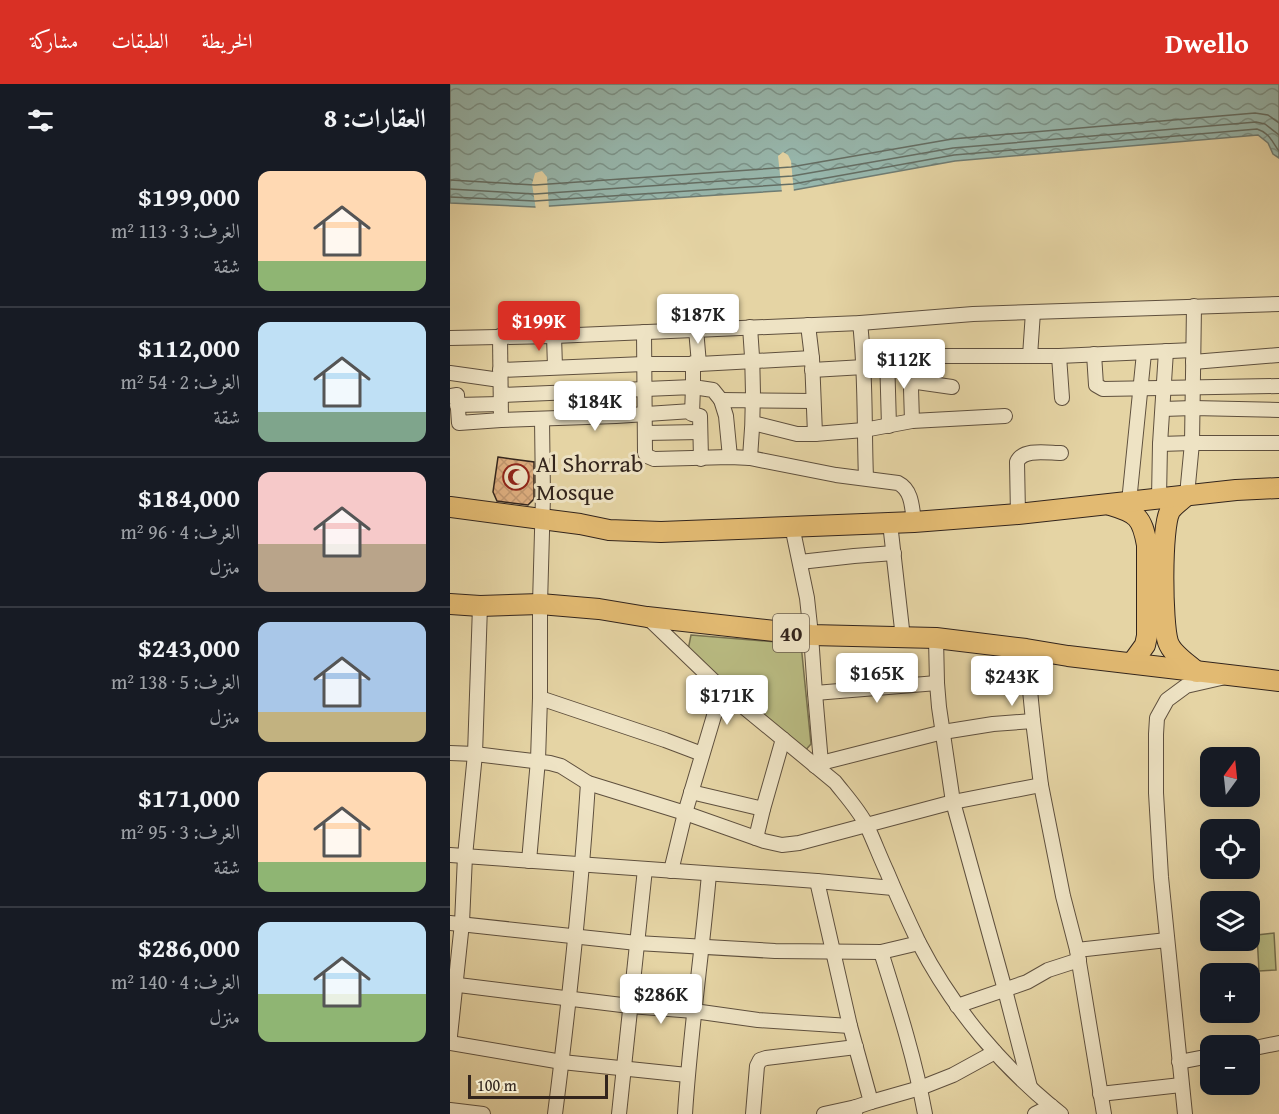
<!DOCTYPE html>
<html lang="ar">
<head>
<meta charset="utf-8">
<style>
  body { margin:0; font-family:"Gentium Book Plus",Amiri,serif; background:#242831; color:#f1f3f6; direction:rtl; height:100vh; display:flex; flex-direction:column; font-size:22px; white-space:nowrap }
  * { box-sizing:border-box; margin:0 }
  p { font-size:20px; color:#9ea1a6 }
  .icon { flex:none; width:33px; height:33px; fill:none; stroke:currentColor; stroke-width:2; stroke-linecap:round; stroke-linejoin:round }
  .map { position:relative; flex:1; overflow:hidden; direction:ltr }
  .side { display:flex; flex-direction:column; background:#171b24; width:450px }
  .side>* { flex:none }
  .needle { width:39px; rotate:15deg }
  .fabs { position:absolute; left:750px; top:663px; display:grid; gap:12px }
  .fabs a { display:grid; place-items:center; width:60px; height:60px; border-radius:12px; background:#171b24; box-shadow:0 6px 24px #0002; font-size:30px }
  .scale { position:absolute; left:18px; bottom:15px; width:140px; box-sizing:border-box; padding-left:6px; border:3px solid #32241c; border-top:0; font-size:16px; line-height:21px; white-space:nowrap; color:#32241c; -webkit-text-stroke:4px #eee3c4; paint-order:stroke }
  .price { position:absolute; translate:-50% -51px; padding:0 14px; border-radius:6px; background:#fff; color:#222; font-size:20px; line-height:39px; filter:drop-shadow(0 2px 3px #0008) }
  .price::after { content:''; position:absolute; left:50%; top:36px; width:18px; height:14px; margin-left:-9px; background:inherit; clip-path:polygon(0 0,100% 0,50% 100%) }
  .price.selected { background:#d93025; color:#fff }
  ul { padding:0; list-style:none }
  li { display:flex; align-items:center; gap:18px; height:150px; padding:0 24px }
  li+li { border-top:2px solid #363941 }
  li span { display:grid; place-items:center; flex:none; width:168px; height:120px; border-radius:12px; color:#555 }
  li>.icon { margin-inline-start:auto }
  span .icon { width:72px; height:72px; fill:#fffc; stroke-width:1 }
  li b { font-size:26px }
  h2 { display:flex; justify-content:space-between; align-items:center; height:72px; padding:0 24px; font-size:26px }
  header { display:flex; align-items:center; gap:36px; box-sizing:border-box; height:84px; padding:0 30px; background:#d93025; color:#fff }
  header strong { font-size:28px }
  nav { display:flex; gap:33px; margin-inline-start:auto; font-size:21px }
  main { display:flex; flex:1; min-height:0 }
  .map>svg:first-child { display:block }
  .park { fill:#b9bb82; stroke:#76704f; stroke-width:1.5 }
  .water { fill:url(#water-waves); stroke:#6f7c73; stroke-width:1.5 }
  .pier { fill:#e5d4a4 }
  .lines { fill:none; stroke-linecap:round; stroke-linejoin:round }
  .shore { stroke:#646e64; stroke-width:1.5 }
  .building { fill:url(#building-cross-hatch); stroke:#32241c; stroke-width:1.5 }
  .minor-casing { stroke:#5f503e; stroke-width:16 }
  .highway-casing { stroke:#32241c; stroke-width:22 }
  .minor { stroke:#eee3c4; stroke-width:14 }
  .highway { stroke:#e2ba72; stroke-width:20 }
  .labels { text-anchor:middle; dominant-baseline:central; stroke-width:6; stroke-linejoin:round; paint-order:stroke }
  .shield { fill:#eee3c4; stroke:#6a5d4e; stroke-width:1.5 }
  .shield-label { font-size:22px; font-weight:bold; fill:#32241c }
  .poi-label { font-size:24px; fill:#32241c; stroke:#eee3c4; text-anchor:start }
</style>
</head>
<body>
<header>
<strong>Dwello</strong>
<nav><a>الخريطة</a><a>الطبقات</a><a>مشاركة</a></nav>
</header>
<main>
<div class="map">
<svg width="829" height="1030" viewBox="0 0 829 1030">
  <defs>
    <pattern id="water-waves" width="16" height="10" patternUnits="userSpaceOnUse" patternTransform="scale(1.5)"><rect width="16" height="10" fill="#97b7ad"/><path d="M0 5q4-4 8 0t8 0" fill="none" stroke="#7c958c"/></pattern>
    <pattern id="building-cross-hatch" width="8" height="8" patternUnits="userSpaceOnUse" patternTransform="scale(1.5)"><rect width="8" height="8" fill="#dfaf80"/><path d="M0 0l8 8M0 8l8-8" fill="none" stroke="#c0966e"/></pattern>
  </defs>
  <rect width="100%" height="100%" fill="#e5d4a4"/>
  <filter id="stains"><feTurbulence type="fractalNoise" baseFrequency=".00333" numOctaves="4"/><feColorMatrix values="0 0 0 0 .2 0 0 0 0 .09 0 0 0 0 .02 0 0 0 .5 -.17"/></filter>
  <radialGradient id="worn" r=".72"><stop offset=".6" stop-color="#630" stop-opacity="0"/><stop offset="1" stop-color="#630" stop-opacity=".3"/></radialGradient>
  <g class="park">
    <polygon points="241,551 351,560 361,660 353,669 237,571"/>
    <polygon points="824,849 826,886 809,887 807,851"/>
  </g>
  <polygon class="water" points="0,0 829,0 829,74 823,70 818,59 808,51 505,77 344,106 85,123 0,119"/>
  <g class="pier">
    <polygon points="333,68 338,71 341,77 344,109 332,109 328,72"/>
    <polygon points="92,87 97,93 99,125 86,126 82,100 85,89"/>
  </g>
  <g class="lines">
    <g class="shore">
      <polyline points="0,96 85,101 341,83 502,55 805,29 818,31 829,39"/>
      <polyline points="0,105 85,110 342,92 503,64 806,38 815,40 829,51"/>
      <path d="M0,113L85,117L343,100L504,71L807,45C820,49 822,58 829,67"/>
    </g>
  </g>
  <polygon class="building" points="48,373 84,378 84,415 78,421 47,417 43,408"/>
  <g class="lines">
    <g class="minor-casing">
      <g id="minor">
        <path d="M410,239C416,290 414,342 416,394"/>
        <polyline points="358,241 362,274 365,350"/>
        <path d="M300,243C304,287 304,330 300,374"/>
        <polyline points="246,245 249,280"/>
        <path d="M194,248L195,369L197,372L204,375L280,373L300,374L386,391L448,399C462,406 462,423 464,438"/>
        <polyline points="50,252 51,336"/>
        <polyline points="104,252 105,283"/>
        <polyline points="0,254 104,252 410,239 523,230 829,220"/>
        <polyline points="644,270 646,301 653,305 829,302"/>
        <polyline points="414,272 609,272 743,266"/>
        <polyline points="437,272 439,342"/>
        <polyline points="460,272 462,337"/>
        <polyline points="580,272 583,228"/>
        <polyline points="609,272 612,314"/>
        <polyline points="743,278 829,271"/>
        <polyline points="243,279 243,303 263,306 271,316"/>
        <polyline points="50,286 194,280 249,280 362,274"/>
        <polyline points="362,286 414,283"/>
        <polyline points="0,289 50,296"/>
        <polyline points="460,297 502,303"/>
        <polyline points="51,311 243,303 242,330 250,332 251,375"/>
        <polyline points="0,312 7,311 9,339 51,336 166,332 242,327"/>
        <polyline points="7,321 50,320"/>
        <polyline points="713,325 743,324 829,326"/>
        <polyline points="303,339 347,350 365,350 414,346 462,337 555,332"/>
        <polyline points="195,349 250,348"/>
        <polyline points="710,360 742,359 829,359"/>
        <polyline points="280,373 276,332 271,316 363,317"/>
        <polyline points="737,411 742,359 744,222"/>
        <polyline points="709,414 710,360 716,267"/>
        <polyline points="679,418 694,269"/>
        <path d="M568,430L567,378C573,364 598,369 611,369"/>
        <polyline points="440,439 453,554"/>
        <polyline points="342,442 357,514 361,551 365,609 371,679"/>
        <polyline points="350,478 404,472 444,469"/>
        <path d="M197,533L272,605L385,698C396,712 409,726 417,742C424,757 430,773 437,788C447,812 458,836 469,859C503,925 553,984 611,1030"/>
        <polyline points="486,554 487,599 489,623 503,718 555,906 580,1003"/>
        <polyline points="576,565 583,637 591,701 613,812 627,866 654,1030"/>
        <polyline points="365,609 487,599"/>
        <polyline points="90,614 215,656 252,670"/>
        <polyline points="0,669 25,670 100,679 111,682 138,699 235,729 314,757 332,761 349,759 503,718 591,701"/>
        <polyline points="365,682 371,679 493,648 543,640 583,637"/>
        <polyline points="241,708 313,725"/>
        <polyline points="306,754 313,725 333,655"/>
        <polyline points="0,771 367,797 443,804"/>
        <polyline points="79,777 88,676 90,614 90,520 93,412 92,335"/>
        <polyline points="221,787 235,729 272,605"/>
        <polyline points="367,797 400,942 421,1018 406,1023 405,1030"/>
        <polyline points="0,839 187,859 325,867 431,868 469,859"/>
        <polyline points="627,866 717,856"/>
        <path d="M431,868C448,922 465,975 475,1030"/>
        <polyline points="0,900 180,922 244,927 308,936 400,942"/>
        <polyline points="507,922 577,898 598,886 629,876"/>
        <polyline points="0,952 12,839 15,772 25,670 30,522"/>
        <polyline points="0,959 112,978 237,991"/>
        <polyline points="800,965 829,959"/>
        <polyline points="729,978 760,972"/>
        <polyline points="650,1010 731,1001"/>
        <polyline points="421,1018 470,1004 503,991 545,968"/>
        <polyline points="0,1026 33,1030"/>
        <path d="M105,1030C119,920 131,810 138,699"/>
        <polyline points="169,1030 195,785"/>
        <path d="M235,1030C240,950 252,870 259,790"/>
        <polyline points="303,1030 307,982 310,976 316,974 406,963"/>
        <polyline points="374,1030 406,1023"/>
        <polyline points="585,1030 601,1022"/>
        <polyline points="735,1030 711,793 706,709 706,650 707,634 717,616 736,602 771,594"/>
      </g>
    </g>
    <g class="highway-casing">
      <g id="highway">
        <path d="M737,411C732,416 724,421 720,427C711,443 712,539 718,558C722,570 737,579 747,588"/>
        <path d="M660,421C687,429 692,433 697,461V552L695,561L682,579"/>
        <polyline points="0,423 130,440 159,446 211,448 464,438 568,430 786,406 829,404"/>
        <polyline points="0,520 30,522 90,520 149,525 197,533 361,551 486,554 576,565 618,572 829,597"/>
      </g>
    </g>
    <use href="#minor" class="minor"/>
    <use href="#highway" class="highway"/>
  </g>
  <defs>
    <g id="mosque-ring" transform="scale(1.35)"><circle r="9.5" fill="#eee3c4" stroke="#8f2418" stroke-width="1.5"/><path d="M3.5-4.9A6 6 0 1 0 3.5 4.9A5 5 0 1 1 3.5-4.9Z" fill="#8f2418"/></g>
  </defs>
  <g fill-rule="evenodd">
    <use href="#mosque-ring" x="66" y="393"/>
  </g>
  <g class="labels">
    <rect class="shield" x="323" y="530" width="36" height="38" rx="4.5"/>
    <g class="shield-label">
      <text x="341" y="549">40</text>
    </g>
    <g class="poi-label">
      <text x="86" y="379">Al Shorrab<tspan x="86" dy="28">Mosque</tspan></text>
    </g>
  </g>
  <rect width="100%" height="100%" filter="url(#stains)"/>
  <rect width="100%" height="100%" fill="url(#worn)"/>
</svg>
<div class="fabs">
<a><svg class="needle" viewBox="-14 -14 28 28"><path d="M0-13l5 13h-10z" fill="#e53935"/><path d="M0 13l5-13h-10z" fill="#9ea1a6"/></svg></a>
<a><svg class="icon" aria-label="locate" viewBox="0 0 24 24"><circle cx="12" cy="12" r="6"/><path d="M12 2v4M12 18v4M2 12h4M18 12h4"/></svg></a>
<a><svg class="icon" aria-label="layers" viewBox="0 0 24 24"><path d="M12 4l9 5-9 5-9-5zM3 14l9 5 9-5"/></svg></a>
<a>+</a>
<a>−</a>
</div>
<div class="scale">100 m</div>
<b class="price" style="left:248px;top:261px">$187K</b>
<b class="price selected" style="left:89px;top:268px">$199K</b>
<b class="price" style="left:454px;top:306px">$112K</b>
<b class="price" style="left:145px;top:348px">$184K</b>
<b class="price" style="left:427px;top:620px">$165K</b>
<b class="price" style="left:562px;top:623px">$243K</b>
<b class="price" style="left:277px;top:642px">$171K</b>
<b class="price" style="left:211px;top:941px">$286K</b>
</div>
<section class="side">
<h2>العقارات: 8<svg class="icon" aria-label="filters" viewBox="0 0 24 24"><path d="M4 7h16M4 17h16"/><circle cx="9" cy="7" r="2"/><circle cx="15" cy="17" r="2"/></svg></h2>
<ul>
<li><span style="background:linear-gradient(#ffd9b3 75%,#8fb573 0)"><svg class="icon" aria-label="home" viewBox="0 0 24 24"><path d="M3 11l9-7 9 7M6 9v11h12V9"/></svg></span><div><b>$199,000</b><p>الغرف: 3 · 113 m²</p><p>شقة</p></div></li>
<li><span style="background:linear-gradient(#bfe0f5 75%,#7fa58c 0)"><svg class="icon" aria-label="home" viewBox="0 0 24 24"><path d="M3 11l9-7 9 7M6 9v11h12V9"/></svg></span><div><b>$112,000</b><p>الغرف: 2 · 54 m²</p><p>شقة</p></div></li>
<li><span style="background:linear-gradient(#f6c9c9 60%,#b9a48a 0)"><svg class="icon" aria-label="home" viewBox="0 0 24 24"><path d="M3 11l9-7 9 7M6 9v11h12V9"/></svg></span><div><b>$184,000</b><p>الغرف: 4 · 96 m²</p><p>منزل</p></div></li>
<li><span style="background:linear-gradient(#a9c7e8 75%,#c2b280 0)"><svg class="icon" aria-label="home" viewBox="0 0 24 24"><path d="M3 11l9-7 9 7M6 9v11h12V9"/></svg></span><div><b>$243,000</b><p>الغرف: 5 · 138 m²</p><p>منزل</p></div></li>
<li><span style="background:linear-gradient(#ffd9b3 75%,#8fb573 0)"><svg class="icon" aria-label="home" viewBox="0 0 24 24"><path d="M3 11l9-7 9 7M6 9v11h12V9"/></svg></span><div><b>$171,000</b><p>الغرف: 3 · 95 m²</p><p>شقة</p></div></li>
<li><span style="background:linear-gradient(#bfe0f5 60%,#8fb573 0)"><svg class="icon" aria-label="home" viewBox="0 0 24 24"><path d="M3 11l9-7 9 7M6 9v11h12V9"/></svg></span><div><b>$286,000</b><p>الغرف: 4 · 140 m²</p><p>منزل</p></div></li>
</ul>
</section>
</main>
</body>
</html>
